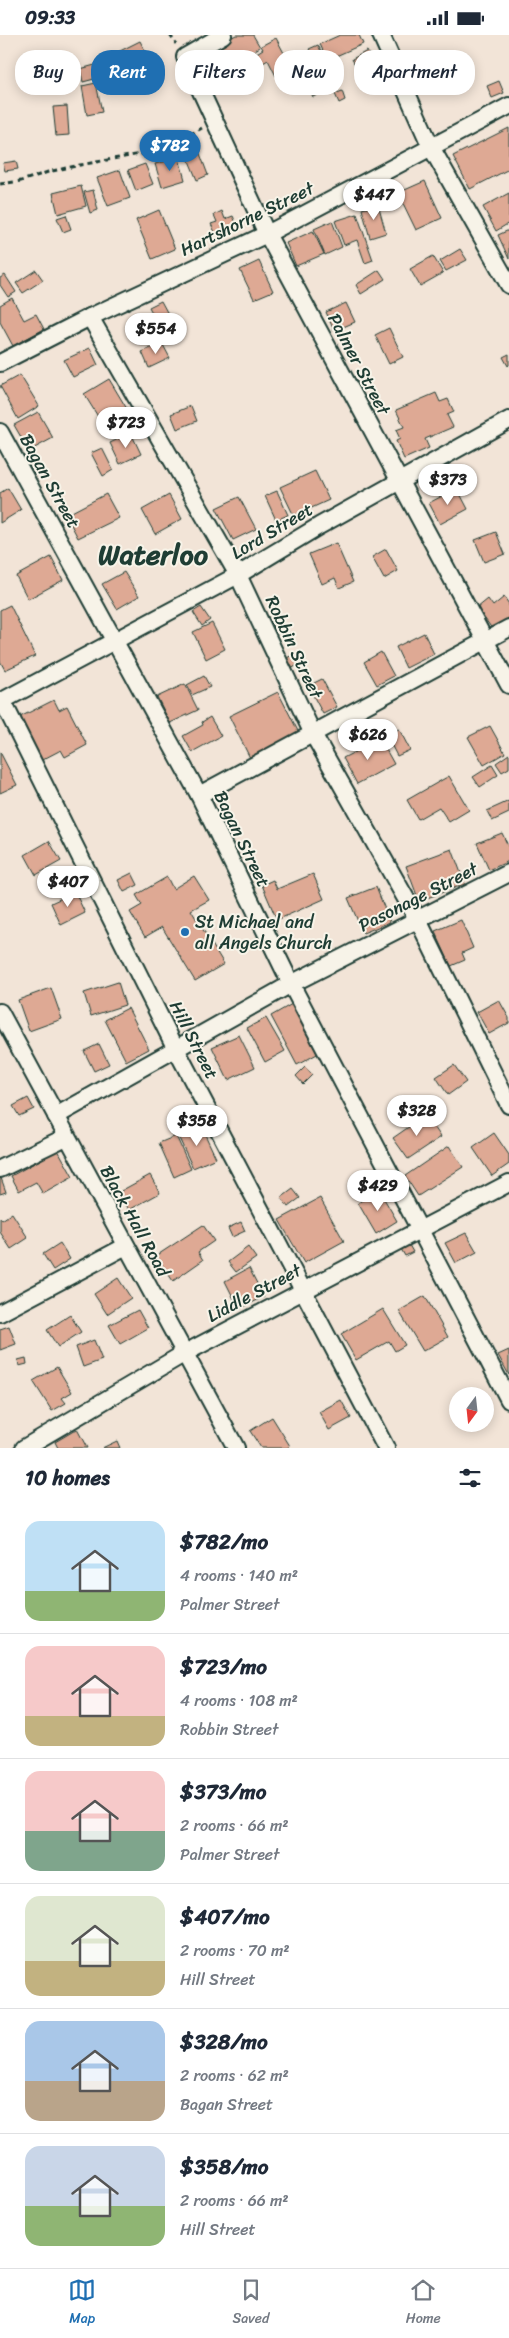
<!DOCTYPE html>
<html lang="en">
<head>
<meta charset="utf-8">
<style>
  body { margin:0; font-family:Sriracha,sans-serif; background:#f2f2f3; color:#1f2937; height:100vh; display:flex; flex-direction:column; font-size:19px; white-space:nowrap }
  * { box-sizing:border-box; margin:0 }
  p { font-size:16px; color:#747a83 }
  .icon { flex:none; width:28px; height:28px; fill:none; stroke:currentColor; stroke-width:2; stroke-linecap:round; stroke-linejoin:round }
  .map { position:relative; height:1413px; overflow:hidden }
  .panel { display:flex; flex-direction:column; background:#fff; flex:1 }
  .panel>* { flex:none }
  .banner { position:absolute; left:15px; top:15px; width:480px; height:45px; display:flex; gap:10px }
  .needle { width:32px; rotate:195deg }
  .controls { position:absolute; left:449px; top:1352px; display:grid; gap:10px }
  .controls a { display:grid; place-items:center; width:45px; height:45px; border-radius:50%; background:#fff; box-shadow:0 2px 12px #0003; font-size:25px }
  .price { position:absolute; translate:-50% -42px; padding:0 11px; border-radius:18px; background:#fff; color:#222; font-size:16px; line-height:32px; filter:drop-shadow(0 1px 2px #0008) }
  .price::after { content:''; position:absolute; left:50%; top:30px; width:15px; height:11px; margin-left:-8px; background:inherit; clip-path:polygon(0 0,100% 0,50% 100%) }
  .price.on { background:#1f6fb2; color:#fff }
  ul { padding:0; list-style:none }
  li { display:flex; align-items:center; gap:15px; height:125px; padding:0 25px }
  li+li { border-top:1px solid #e0e1e3 }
  li span { display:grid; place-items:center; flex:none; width:140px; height:100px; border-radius:15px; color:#555 }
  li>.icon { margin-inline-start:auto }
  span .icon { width:60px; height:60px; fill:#fffc; stroke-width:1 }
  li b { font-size:21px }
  h2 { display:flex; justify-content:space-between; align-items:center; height:60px; padding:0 25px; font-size:21px }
  .pill { padding:0 18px; border-radius:20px; background:#fff; box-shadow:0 2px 12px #0003; font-size:18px; line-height:45px }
  .pill.on { background:#1f6fb2; color:#fff }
  .status { display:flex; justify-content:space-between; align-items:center; height:35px; padding:0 25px; background:#fff; direction:ltr }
  .status svg { height:14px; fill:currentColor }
  .dock { display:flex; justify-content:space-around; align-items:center; height:70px; border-top:1px solid #e0e1e3; background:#fff; font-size:14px; color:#747a83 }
  .dock a { display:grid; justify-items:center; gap:2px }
  .dock .on { color:#1f6fb2 }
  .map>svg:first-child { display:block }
  .building { fill:#dea994; stroke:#1f3d34 }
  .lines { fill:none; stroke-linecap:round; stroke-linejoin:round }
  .street-casing { stroke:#1f3d34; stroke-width:20 }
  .path { stroke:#1f3d34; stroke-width:3; stroke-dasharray:5 4; stroke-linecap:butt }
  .street { stroke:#f7f3e8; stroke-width:16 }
  .poi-dot { fill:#1f6fb2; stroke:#f7f3e8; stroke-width:2 }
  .labels { text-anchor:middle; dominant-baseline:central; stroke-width:4; stroke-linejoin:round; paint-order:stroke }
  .street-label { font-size:18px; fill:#1f3d34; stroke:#f7f3e8 }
  .poi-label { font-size:18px; fill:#1f3d34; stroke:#f7f3e8; text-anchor:start }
  .town-label { font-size:28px; font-weight:bold; fill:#1f3d34; stroke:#f7f3e8 }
</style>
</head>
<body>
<div class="status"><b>09:33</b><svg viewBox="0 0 49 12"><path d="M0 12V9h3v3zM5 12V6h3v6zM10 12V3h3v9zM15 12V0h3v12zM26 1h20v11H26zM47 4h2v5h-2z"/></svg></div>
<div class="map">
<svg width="509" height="1413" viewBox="0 0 509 1413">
  <rect width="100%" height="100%" fill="#f2e4d7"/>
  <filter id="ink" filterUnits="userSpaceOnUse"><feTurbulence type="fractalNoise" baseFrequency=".02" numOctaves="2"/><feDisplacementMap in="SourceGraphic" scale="10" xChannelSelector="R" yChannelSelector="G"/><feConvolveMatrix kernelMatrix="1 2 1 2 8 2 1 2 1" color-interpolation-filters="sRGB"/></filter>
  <g filter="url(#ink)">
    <g class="building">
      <polygon points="236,0 253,0 260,12 247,20 253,31 218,49 214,41 209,44 202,32 207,29 202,18"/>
      <polygon points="340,0 359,0 363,9 327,25 320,9"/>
      <polygon points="276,3 292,33 276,41 268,25 260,30 255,19 263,14 261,11"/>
      <polygon points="140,6 150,26 128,37 118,17"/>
      <polygon points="318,10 326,26 317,30 309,14"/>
      <polygon points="367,16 378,37 363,45 352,24"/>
      <polygon points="329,27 338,45 330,49 321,31"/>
      <polygon points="433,27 440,37 430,43 424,34"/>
      <polygon points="95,30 98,43 83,47 80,34"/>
      <polygon points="318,31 329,54 313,62 306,47 311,44 307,36"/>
      <polygon points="499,46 504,58 492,63 487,51"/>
      <polygon points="96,48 102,77 87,80 82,51"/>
      <polygon points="342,56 345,65 339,68 335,59"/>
      <polygon points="67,71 69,100 56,101 53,72"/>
      <polygon points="509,93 509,134 470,154 453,121"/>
      <polygon points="199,116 208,140 197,145 187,121"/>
      <polygon points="179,123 185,145 162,152 155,129"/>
      <polygon points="16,126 18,134 5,136 3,128"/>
      <polygon points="145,129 153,149 136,156 128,135"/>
      <polygon points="120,135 130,163 108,171 97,143"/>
      <polygon points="425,146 442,183 416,195 398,158"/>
      <polygon points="81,151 86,171 58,179 53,158"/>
      <polygon points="93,155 98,175 90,178 84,157"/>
      <polygon points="509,158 509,188 496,196 483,172"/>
      <polygon points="378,170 386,198 370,203 362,174"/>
      <polygon points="159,175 175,214 152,224 136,185"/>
      <polygon points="222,176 225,184 233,181 237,190 216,199 211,189 217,187 214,180"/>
      <polygon points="357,179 373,225 365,228 357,205 344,210 335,186"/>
      <polygon points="66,180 71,194 63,197 57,183"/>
      <polygon points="332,186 342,212 325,220 314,194"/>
      <polygon points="509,195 509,224 498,200"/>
      <polygon points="313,196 324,219 296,231 286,208"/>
      <polygon points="460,214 467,225 446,236 440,226"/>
      <polygon points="433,221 443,238 420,251 410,234"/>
      <polygon points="259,226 273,256 254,264 240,235"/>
      <polygon points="36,235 43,245 23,258 16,248"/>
      <polygon points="379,235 385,244 361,259 356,250"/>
      <polygon points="5,240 16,257 8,262 0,250 0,243"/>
      <polygon points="12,263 24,285 36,279 44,294 13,311 0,287 0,270"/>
      <polygon points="161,266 175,292 163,298 149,272"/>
      <polygon points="346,268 355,287 334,296 326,277"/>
      <polygon points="389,293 403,322 389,329 375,300"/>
      <polygon points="162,308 170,323 149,333 142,317"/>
      <polygon points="90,313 98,330 73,342 64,325"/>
      <polygon points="509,319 509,330 508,331 503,322"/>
      <polygon points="20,340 39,371 18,384 0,351"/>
      <polygon points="109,344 127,374 102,388 84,359"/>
      <polygon points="436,358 440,367 448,364 454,377 447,380 453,392 425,404 429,413 404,424 396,406 400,404 396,395 404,392 396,375"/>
      <polygon points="191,371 197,386 177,394 171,379"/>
      <polygon points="38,377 53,403 29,416 14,390"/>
      <polygon points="131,398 141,419 120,429 110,408"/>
      <polygon points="102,413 113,435 103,441 91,418"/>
      <polygon points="315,436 329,465 294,481 280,452"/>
      <polygon points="8,453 21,475 0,488 0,458"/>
      <polygon points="457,453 468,474 440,489 429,468"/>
      <polygon points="277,456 288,480 276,485 265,461"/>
      <polygon points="106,459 119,483 78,503 66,480"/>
      <polygon points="169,460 182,484 155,499 142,475"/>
      <polygon points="239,462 256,494 233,505 216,473"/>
      <polygon points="496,497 505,519 484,527 475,505"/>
      <polygon points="336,508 353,547 339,553 335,543 322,549 309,519"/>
      <polygon points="386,514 398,536 384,544 372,522"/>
      <polygon points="51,522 63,545 28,564 16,541"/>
      <polygon points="124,537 139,561 117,574 102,549"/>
      <polygon points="504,562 509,569 509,583 493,595 477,573 488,564 493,571"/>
      <polygon points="10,570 35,621 5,635 0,626 0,575"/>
      <polygon points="201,572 210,585 202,591 193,577"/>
      <polygon points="212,588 225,614 206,624 193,597"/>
      <polygon points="424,598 434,619 406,633 396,612"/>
      <polygon points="300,616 305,626 289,635 283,625"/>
      <polygon points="381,617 394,641 377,650 364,627"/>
      <polygon points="204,641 210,652 192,660 187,650"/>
      <polygon points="322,644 337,672 323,679 308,651"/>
      <polygon points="185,649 198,675 170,688 157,662"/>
      <polygon points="278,657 299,698 250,723 229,681"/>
      <polygon points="54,665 59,675 67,671 87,710 65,722 61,715 38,727 16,684"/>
      <polygon points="210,682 221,701 192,717 183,701 203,690 202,687"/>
      <polygon points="490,691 505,718 484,730 468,702"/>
      <polygon points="399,694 410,715 397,721 386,700"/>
      <polygon points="380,704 394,729 357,749 343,723"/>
      <polygon points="0,717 17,750 0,758"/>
      <polygon points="509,719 509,733 502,737 496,728"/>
      <polygon points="492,730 498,740 480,752 473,742"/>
      <polygon points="449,741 469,775 449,787 439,772 418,784 407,765"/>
      <polygon points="509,766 509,778 492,786 487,776"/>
      <polygon points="502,798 509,813 509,826 489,835 477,808"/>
      <polygon points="49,806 61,826 36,840 25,820"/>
      <polygon points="452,814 465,849 419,866 406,831"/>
      <polygon points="132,838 138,850 124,857 118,845"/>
      <polygon points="313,839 324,864 277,885 262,850 273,845 277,854"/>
      <polygon points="194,841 209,865 191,875 224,929 195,946 162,892 145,902 130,877 142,870 136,860 167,842 173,854"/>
      <polygon points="376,852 390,887 363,898 348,863"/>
      <polygon points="75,857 85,878 61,890 51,868"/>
      <polygon points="461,885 473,913 462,918 465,925 451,931 435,896"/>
      <polygon points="118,947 125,970 91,981 84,958"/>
      <polygon points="51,953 62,984 29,996 18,965"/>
      <polygon points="499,965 509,983 509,988 489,999 477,977"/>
      <polygon points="292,969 319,1018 297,1030 271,981"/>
      <polygon points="128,973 149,1014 126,1026 105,985"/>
      <polygon points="266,983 285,1016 265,1027 247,993"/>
      <polygon points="239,1000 255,1032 228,1045 212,1012"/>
      <polygon points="99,1009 109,1029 94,1036 84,1016"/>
      <polygon points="454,1030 466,1047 448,1060 436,1042"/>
      <polygon points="305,1032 312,1040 303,1049 296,1041"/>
      <polygon points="28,1063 34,1074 19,1081 13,1071"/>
      <polygon points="426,1080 441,1102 408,1124 393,1103"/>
      <polygon points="201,1091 216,1123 193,1133 178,1101"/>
      <polygon points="494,1098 509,1120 509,1129 492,1141 473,1113"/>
      <polygon points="176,1101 191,1134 174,1142 159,1108"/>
      <polygon points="449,1111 463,1132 418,1161 405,1141"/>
      <polygon points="58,1115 73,1142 43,1159 36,1147 19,1156 11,1141"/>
      <polygon points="0,1140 6,1157 0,1159"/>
      <polygon points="150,1140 160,1158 129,1175 119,1157"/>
      <polygon points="293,1154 300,1163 288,1172 281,1163"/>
      <polygon points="379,1155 397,1186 376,1199 358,1168"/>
      <polygon points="320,1163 344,1206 304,1228 279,1185"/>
      <polygon points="12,1178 28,1203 11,1214 0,1197 0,1182 2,1185"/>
      <polygon points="241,1187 245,1196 232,1202 228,1193"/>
      <polygon points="203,1190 214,1206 198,1217 203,1225 173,1246 156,1221"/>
      <polygon points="466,1198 477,1217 456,1228 445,1208"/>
      <polygon points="60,1208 70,1224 53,1235 43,1219"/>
      <polygon points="409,1210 413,1217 405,1221 401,1214"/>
      <polygon points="248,1212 256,1223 236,1237 228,1227"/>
      <polygon points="249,1233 264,1262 239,1274 225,1246"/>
      <polygon points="118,1243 131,1263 107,1279 94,1259"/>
      <polygon points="425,1261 448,1302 423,1316 399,1276"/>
      <polygon points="383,1274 405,1310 395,1316 389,1306 356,1325 341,1299"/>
      <polygon points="138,1275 148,1293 120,1309 109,1290"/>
      <polygon points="70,1280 81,1297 58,1312 47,1295"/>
      <polygon points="9,1291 16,1309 0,1315 0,1294"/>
      <polygon points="94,1305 102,1325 83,1332 76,1312"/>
      <polygon points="509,1315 509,1340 498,1320"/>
      <polygon points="26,1323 27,1329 19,1331 18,1325"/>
      <polygon points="57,1332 72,1357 62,1363 66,1368 52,1376 33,1346"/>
      <polygon points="341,1365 351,1383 329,1395 319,1377"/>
      <polygon points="272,1382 290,1411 287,1413 261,1413 250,1396"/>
      <polygon points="77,1394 87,1413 58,1413 55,1407"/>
      <polygon points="117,1406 120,1413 102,1413"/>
    </g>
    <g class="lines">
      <g class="street-casing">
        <g id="street">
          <polyline points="223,0 185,22 267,199 509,650"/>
          <polyline points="381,0 431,112 509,250"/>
          <polyline points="90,282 238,540 313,699 418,885 509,1070"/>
          <polyline points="0,328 90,282 267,199 509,71"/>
          <polyline points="0,397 199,760 291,949 509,1365"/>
          <polyline points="2,665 176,1014 386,1413"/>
          <polyline points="0,667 238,540 319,491 509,385"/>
          <polyline points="199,760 509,593"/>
          <polyline points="0,977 236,1413"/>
          <polyline points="56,1081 291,949 509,838"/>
          <polyline points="0,1134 66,1102"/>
          <polyline points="0,1278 126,1211"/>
          <polyline points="24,1413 185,1318 509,1148"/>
        </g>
      </g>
      <g class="path">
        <polyline points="170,0 176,9"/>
        <polyline points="0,149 21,146 48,137 80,130 162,115 202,93"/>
      </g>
      <use href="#street" class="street"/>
    </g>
  </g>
  <circle class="poi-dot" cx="185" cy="897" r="5"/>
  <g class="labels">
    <g class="street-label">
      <text transform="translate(247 184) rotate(-26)">Hartshorne Street</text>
      <text transform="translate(359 329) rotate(62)">Palmer Street</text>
      <text transform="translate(50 446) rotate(61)">Bagan Street</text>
      <text transform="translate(272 496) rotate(-31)">Lord Street</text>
      <text transform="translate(294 612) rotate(65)">Robbin Street</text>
      <text transform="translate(242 804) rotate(64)">Bagan Street</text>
      <text transform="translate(418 862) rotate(-27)">Pasonage Street</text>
      <text transform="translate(194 1005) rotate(63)">Hill Street</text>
      <text transform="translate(135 1186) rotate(61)">Black Hall Road</text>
      <text transform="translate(254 1258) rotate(-28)">Liddle Street</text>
    </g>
    <g class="poi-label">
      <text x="195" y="887">St Michael and<tspan x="195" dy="21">all Angels Church</tspan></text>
    </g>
    <g class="town-label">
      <text x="153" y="519">Waterloo</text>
    </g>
  </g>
</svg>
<div class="controls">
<a><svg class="needle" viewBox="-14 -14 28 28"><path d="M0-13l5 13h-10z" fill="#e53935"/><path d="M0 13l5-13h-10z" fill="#747a83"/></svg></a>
</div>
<b class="price on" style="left:170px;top:137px">$782</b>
<b class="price" style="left:374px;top:186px">$447</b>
<b class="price" style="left:156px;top:320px">$554</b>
<b class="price" style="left:126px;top:414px">$723</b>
<b class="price" style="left:448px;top:471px">$373</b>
<b class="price" style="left:368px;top:726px">$626</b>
<b class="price" style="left:68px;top:873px">$407</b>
<b class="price" style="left:417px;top:1102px">$328</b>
<b class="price" style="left:197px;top:1112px">$358</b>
<b class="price" style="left:378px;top:1177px">$429</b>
<div class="banner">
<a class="pill">Buy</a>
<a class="pill on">Rent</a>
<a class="pill">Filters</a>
<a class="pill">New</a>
<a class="pill">Apartment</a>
</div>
</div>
<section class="panel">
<h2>10 homes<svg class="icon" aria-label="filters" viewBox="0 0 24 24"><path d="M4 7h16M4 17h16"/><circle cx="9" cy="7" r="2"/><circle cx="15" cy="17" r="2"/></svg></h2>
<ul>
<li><span style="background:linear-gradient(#bfe0f5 70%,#8fb573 0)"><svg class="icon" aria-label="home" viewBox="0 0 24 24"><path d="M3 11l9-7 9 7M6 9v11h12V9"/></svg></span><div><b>$782/mo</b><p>4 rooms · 140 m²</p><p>Palmer Street</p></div></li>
<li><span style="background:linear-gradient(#f6c9c9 70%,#c2b280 0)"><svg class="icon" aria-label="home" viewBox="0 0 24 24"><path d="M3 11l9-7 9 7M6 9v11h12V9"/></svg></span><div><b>$723/mo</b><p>4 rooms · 108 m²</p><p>Robbin Street</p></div></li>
<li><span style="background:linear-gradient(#f6c9c9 60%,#7fa58c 0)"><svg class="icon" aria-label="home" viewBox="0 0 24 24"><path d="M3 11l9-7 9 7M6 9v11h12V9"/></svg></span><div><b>$373/mo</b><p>2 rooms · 66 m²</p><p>Palmer Street</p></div></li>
<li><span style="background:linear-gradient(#dfe7d0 65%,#c2b280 0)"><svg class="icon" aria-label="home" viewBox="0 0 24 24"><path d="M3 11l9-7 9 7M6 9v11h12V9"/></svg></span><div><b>$407/mo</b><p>2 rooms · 70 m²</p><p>Hill Street</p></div></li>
<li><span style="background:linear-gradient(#a9c7e8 60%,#b9a48a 0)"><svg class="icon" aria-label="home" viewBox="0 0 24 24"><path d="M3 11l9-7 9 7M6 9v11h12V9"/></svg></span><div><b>$328/mo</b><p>2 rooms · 62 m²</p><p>Bagan Street</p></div></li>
<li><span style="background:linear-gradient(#c9d6e8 60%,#8fb573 0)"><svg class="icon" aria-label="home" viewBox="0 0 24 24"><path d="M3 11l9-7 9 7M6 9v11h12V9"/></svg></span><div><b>$358/mo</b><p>2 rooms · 66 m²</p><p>Hill Street</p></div></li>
</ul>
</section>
<nav class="dock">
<a class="on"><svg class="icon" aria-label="map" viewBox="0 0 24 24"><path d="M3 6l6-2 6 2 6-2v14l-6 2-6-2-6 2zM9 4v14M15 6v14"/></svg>Map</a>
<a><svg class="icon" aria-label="saved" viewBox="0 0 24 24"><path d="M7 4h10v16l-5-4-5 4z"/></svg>Saved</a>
<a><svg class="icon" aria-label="home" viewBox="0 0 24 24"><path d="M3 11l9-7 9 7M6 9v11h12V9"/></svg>Home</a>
</nav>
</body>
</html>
